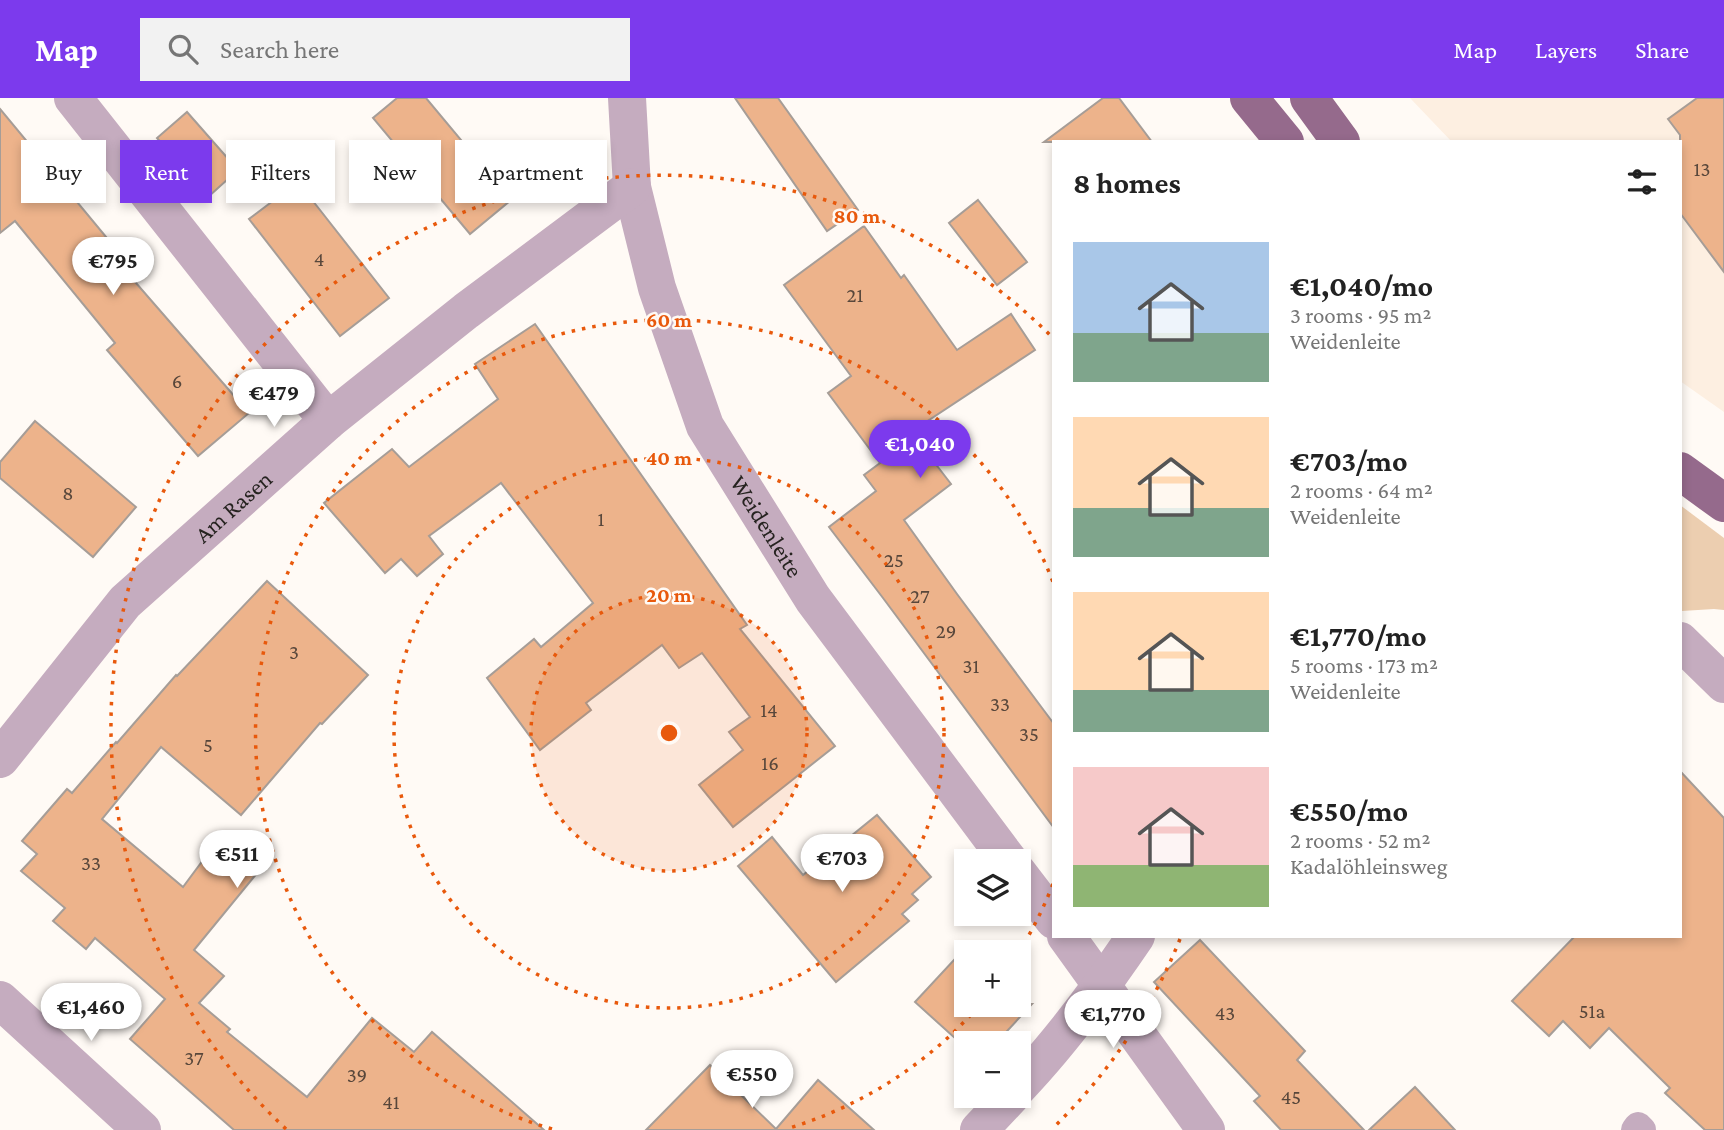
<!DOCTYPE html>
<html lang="en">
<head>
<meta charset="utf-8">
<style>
  body { margin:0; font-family:"Crimson Pro",serif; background:#f2f2f2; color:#222; height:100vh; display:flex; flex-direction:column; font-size:26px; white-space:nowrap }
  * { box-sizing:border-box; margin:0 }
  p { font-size:23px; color:#767676 }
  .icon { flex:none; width:38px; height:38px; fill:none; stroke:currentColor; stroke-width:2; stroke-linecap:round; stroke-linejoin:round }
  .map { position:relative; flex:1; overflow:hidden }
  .side { position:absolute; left:1052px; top:42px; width:630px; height:798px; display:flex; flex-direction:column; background:#fff; border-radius:0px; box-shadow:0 4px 10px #0003 }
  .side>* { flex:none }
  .guide { position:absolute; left:21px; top:42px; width:665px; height:63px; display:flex; gap:14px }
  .buttons { position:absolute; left:954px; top:751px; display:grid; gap:14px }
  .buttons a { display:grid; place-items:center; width:77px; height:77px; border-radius:0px; background:#fff; box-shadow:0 4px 10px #0003; font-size:35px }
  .price { position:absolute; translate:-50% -60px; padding:0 16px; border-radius:24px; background:#fff; color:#222; font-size:23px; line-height:46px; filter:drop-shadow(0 2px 4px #0008) }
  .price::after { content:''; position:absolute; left:50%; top:42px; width:21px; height:16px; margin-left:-10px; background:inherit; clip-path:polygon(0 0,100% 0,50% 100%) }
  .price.selected { background:#7c3aed; color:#fff }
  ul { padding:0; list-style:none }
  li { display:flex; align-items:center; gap:21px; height:175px; padding:0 21px }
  li span { display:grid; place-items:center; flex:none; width:196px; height:140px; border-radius:0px; color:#555 }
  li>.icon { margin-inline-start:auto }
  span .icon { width:84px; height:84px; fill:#fffc; stroke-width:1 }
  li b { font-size:30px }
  h2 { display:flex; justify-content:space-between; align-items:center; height:84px; padding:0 21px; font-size:30px }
  .pill { padding:0 24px; border-radius:0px; background:#fff; box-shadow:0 4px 10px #0003; font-size:24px; line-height:63px }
  .pill.selected { background:#7c3aed; color:#fff }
  header { display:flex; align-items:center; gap:42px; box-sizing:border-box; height:98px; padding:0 35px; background:#7c3aed; color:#fff }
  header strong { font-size:33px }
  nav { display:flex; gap:38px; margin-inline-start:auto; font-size:24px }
  .search { width:490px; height:63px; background:#f2f2f2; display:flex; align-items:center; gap:18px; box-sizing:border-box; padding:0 24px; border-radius:0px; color:#767676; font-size:26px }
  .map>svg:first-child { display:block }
  .built { fill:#fdefe1 }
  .green { fill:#ecceb0 }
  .building { fill:#edb38b; stroke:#a69d97; stroke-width:2 }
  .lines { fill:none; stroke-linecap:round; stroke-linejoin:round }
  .service { stroke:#c5acbf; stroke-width:28 }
  .minor { stroke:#c5acbf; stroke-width:38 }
  .primary { stroke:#956a8c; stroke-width:38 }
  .ring { fill:none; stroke:#e8590c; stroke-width:3.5; stroke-dasharray:3.5 7 }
  .labels { text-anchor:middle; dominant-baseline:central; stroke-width:5; stroke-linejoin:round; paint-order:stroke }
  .number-label { font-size:21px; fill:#58473b }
  .street-label { font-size:24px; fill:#262320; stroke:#fffaf5 }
  .centre { fill:#e8590c; stroke:#fffaf5; stroke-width:3.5 }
  .ring-label { font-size:21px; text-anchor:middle; font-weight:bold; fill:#e8590c; stroke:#fffaf5; stroke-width:5; stroke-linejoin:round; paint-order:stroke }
</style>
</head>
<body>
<header>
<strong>Map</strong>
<div class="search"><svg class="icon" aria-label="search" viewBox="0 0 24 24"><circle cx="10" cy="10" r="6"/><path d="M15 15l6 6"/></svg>Search here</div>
<nav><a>Map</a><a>Layers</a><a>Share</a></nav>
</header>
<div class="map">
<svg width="1724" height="1032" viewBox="0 0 1724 1032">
  <rect width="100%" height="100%" fill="#fffaf5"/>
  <polygon class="built" points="1410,0 1724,0 1724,314 1680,283 1680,44 1452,44"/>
  <polygon class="green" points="1680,407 1724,440 1724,512 1714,511 1682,513 1680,511"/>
  <g class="building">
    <polygon points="397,0 426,0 511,102 470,136 373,20"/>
    <polygon points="735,0 778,0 858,112 827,133"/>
    <polygon points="1103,0 1119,0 1152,44 1044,44"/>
    <polygon points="1697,0 1724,0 1724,174 1680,115 1680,37 1668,21"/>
    <polygon points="0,11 121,157 116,162 249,315 198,358 107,252 115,245 15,123 0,135"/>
    <polygon points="187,14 238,72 208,99 157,40"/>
    <polygon points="298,84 389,200 340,238 249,121"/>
    <polygon points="978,102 1027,164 997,187 949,125"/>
    <polygon points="864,128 901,180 904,177 957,252 1011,216 1035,252 911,334 951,386 904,422 957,496 1054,626 1054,730 883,500 829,429 876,393 864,377 880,365 828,295 851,278 784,187"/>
    <polygon points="535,226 747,527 740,531 835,648 733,729 699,687 743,652 729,634 750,619 702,555 679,570 662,547 586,605 591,612 540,652 487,580 534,541 541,549 593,505 501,385 429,438 443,456 417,478 401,461 385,475 324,405 392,351 409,369 498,301 475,266"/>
    <polygon points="35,323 136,409 93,459 0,380 0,364"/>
    <polygon points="267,483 368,577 322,626 320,625 241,717 161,649 102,721 183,789 218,742 258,774 194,852 224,878 199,905 230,931 227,934 307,999 372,920 414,954 432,934 544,1032 234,1032 130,941 165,901 95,840 86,851 53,823 65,810 21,773 37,756 22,743 67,691 72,695 116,644 117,645 176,577 177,578"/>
    <polygon points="1680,673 1724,720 1724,1032 1705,1032 1665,995 1670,990 1609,930 1590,950 1563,923 1549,938 1512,903 1575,838 1680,838"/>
    <polygon points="877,717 931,779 912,796 918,802 902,816 909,823 836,884 738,768 772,739 803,777"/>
    <polygon points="1200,842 1305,953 1297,962 1364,1032 1281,1032 1254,1003 1260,998 1154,884"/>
    <polygon points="966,849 966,906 1032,906 996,945 966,945 966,950 915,904"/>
    <polygon points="710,967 776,1031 818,982 874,1032 646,1032"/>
    <polygon points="1415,989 1455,1032 1369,1032"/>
  </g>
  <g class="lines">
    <polyline class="service" points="1635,1032 1638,1028 1642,1032"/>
    <g class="minor">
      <polyline points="73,0 328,323"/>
      <path id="s1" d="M627,0L632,89L657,190L705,328L813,501L1009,763"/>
      <polyline points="1680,543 1724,586"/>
      <path id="s2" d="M0,661L125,504L328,323L466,213L632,89"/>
      <polyline points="1018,775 1054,822"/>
      <polyline points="1066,838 1206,1032"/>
      <polyline points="0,902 142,1032"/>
      <path d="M1018,989C1062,943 1100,891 1136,838"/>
      <polyline points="979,1032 1011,998"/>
    </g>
    <g class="primary">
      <polyline points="1249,0 1285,44"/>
      <polyline points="1309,0 1341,44"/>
      <polyline points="1680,373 1724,405"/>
    </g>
  </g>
  <circle cx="669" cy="635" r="138" fill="#e8590c" fill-opacity=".12"/>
  <g class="ring">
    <circle cx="669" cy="635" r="138"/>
    <circle cx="669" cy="635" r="275"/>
    <path d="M1053 786A413 413 0 0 1 1019 854M978 909A413 413 0 0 1 786 1031M552 1031A413 413 0 1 1 1053 484"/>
    <path d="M1180 841A551 551 0 0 1 1052 1031M286 1031A551 551 0 1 1 1052 239"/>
  </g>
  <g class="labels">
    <g class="number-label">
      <text x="1702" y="71">13</text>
      <text x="319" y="161">4</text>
      <text x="855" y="197">21</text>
      <text x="177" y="283">6</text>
      <text x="68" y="395">8</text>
      <text x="601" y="421">1</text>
      <text x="894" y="462">25</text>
      <text x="920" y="498">27</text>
      <text x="946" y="533">29</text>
      <text x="294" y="554">3</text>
      <text x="971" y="568">31</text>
      <text x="1000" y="606">33</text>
      <text x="769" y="612">14</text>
      <text x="1029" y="636">35</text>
      <text x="208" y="647">5</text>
      <text x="770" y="665">16</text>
      <text x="91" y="765">33</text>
      <text x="1592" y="913">51a</text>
      <text x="1225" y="915">43</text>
      <text x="194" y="960">37</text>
      <text x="357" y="977">39</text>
      <text x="1291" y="999">45</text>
      <text x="391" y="1004">41</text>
    </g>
    <g class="street-label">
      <text stroke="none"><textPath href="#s2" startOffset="345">Am Rasen</textPath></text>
      <text stroke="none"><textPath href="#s1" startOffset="457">Weidenleite</textPath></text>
    </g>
  </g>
  <circle cx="669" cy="635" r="10" class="centre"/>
  <g class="ring-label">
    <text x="857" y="125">80 m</text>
    <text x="669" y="229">60 m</text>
    <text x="669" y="367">40 m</text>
    <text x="669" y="504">20 m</text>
  </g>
</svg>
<div class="buttons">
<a><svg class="icon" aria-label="layers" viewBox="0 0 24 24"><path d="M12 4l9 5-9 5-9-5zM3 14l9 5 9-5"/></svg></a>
<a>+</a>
<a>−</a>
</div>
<b class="price" style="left:113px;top:199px">€795</b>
<b class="price" style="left:274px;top:331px">€479</b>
<b class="price selected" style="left:920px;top:382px">€1,040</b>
<b class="price" style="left:237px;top:792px">€511</b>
<b class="price" style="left:842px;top:796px">€703</b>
<b class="price" style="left:91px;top:945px">€1,460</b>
<b class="price" style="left:1113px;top:952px">€1,770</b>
<b class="price" style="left:752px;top:1012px">€550</b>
<div class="guide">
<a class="pill">Buy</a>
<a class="pill selected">Rent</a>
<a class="pill">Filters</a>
<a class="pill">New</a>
<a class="pill">Apartment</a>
</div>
<section class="side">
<h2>8 homes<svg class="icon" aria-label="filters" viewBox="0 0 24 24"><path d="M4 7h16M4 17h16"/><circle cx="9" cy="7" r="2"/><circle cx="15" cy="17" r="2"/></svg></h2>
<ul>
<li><span style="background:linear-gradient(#a9c7e8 65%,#7fa58c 0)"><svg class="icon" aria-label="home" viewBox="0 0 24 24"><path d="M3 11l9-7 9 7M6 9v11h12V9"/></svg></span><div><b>€1,040/mo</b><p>3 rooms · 95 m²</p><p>Weidenleite</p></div></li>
<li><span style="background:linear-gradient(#ffd9b3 65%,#7fa58c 0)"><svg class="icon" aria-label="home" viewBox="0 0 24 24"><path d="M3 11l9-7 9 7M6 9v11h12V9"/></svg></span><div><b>€703/mo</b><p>2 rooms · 64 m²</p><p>Weidenleite</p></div></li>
<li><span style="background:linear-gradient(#ffd9b3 70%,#7fa58c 0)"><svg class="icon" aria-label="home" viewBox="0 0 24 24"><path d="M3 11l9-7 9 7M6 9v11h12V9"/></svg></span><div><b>€1,770/mo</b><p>5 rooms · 173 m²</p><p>Weidenleite</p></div></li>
<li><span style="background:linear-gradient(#f6c9c9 70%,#8fb573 0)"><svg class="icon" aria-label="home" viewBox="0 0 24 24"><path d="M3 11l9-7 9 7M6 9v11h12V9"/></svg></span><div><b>€550/mo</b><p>2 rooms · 52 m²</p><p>Kadalöhleinsweg</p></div></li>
</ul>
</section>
</div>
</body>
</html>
